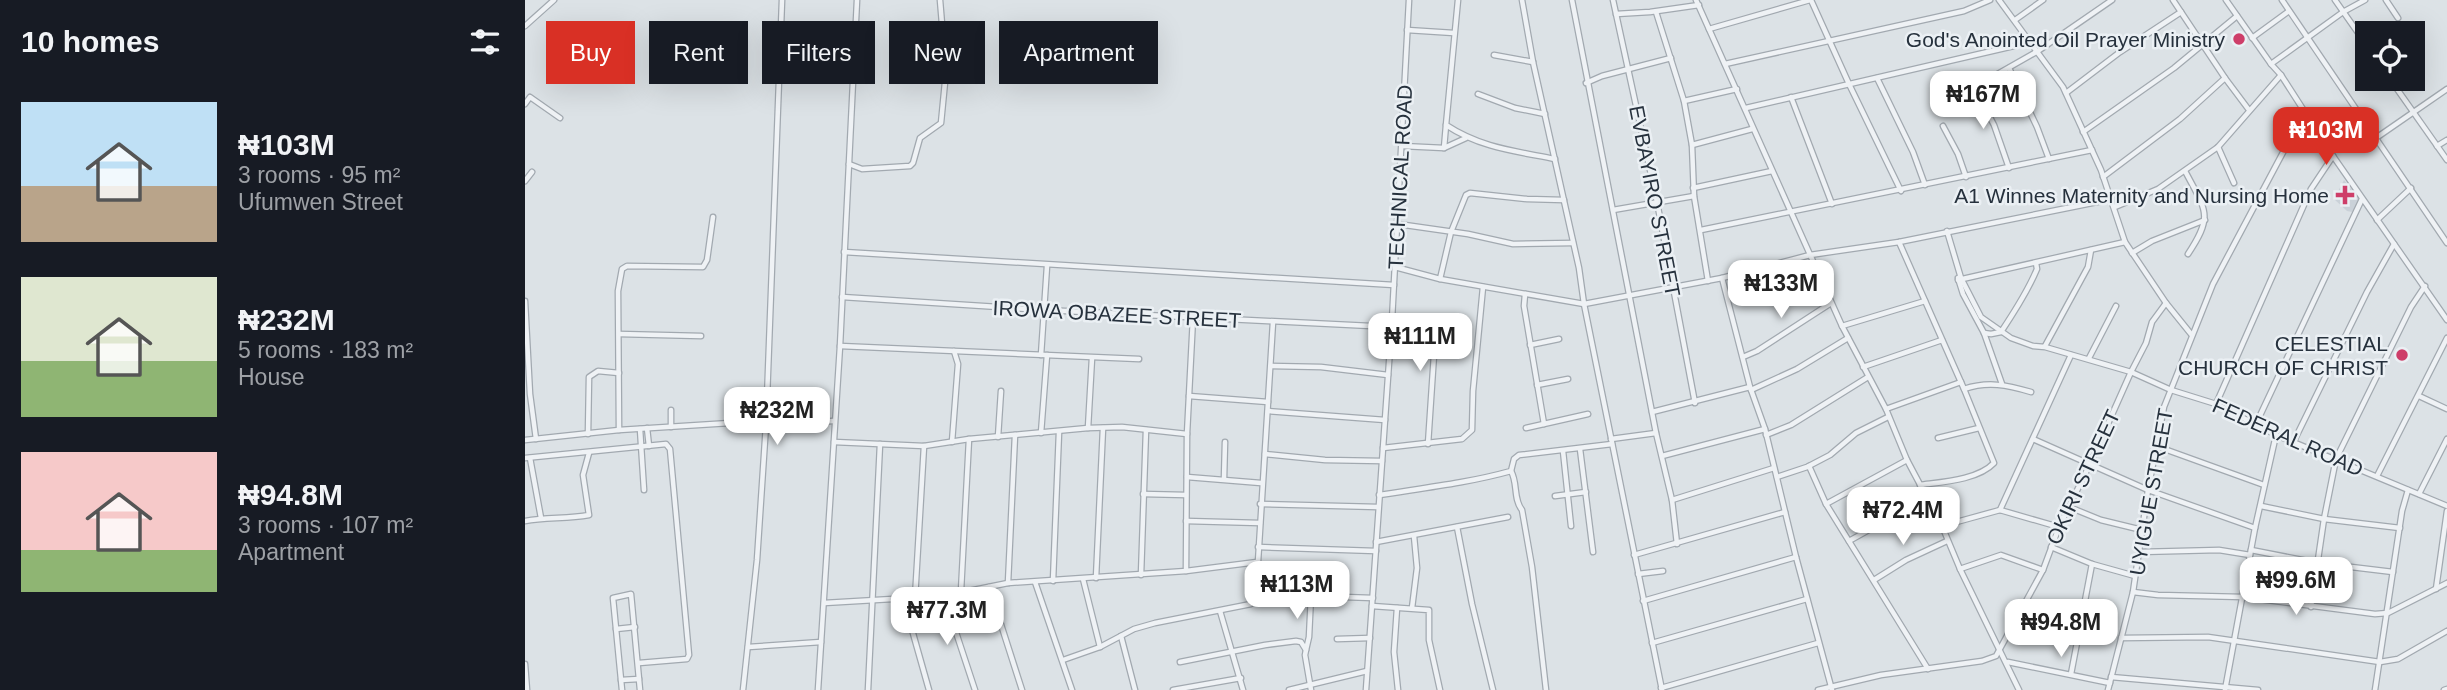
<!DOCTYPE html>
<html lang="en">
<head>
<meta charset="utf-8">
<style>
  body { margin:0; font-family:Helvetica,sans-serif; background:#242831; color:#f1f3f6; height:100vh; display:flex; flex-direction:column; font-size:26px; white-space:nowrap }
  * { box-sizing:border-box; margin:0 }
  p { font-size:23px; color:#9ea1a6 }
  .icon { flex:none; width:38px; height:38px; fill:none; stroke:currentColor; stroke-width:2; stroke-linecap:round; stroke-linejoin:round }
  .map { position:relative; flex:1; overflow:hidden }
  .sheet { display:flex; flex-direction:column; background:#171b24; width:525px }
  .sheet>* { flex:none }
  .top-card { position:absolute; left:21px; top:21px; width:665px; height:63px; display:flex; gap:14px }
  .tools { position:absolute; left:1830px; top:21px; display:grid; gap:14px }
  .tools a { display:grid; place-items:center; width:70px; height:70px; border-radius:0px; background:#171b24; box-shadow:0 7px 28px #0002; font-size:35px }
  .price { position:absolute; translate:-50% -60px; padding:0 16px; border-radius:14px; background:#fff; color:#222; font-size:23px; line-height:46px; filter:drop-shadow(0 2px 4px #0008) }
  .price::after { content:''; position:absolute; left:50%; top:42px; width:21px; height:16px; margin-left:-10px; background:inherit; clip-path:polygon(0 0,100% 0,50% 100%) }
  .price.current { background:#d93025; color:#fff }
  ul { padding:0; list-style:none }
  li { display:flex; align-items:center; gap:21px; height:175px; padding:0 21px }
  li span { display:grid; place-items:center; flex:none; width:196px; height:140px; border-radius:0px; color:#555 }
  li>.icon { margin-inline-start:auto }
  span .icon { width:84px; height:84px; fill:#fffc; stroke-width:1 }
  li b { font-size:30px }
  h2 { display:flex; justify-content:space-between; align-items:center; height:84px; padding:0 21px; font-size:30px }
  .chip { padding:0 24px; border-radius:0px; background:#171b24; box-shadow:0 7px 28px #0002; font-size:24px; line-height:63px }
  .chip.current { background:#d93025; color:#fff }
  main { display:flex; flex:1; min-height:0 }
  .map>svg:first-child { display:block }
  .built { fill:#cad1d8 }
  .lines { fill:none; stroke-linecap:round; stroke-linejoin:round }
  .minor-casing { stroke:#a2a9b0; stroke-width:7 }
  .minor { stroke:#eff2f5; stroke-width:4.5 }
  .poi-dot { fill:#ce3e69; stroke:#ebf0f4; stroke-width:2.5 }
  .labels { text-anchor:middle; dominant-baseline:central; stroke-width:5; stroke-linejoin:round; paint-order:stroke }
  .poi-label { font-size:21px; fill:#26313d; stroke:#ebf0f4; text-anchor:end }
  .street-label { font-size:21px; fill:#26313d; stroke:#ebf0f4 }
</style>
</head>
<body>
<main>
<section class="sheet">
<h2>10 homes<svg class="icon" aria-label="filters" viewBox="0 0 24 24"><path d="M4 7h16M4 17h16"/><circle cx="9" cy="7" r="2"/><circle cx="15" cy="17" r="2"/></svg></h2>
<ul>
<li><span style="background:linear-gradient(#bfe0f5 60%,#b9a48a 0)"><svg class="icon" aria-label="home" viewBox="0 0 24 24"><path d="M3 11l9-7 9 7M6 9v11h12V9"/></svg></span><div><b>₦103M</b><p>3 rooms · 95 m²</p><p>Ufumwen Street</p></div></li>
<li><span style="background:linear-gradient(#dfe7d0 60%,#8fb573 0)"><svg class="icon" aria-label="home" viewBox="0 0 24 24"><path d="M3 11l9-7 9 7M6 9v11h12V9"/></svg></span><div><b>₦232M</b><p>5 rooms · 183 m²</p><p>House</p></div></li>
<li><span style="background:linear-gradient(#f6c9c9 70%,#8fb573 0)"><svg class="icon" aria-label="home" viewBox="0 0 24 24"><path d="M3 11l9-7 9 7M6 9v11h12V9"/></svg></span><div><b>₦94.8M</b><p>3 rooms · 107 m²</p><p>Apartment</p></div></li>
</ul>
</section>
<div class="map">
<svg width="1922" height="690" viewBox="0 0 1922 690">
  <rect width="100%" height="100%" fill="#dce2e6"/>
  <polygon class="built" points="1819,180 1835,200 1827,212 1822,211 1809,199"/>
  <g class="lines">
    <g class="minor-casing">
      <g id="minor">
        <path d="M933,0L921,125C956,148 990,151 1030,159"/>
        <polyline points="997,0 1008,62 1054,268 1059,304 1137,690"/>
        <polyline points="1047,0 1131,433 1147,500 1152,544"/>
        <polyline points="1088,0 1132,202 1170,403"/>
        <polyline points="1171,0 1317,326 1361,409 1382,460 1417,526 1435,569 1494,690"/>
        <polyline points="1286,0 1324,84 1376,191"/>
        <polyline points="1474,0 1538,87 1576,170 1600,242 1641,303 1666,334"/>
        <polyline points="1648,0 1700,78 1724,110"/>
        <polyline points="1701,0 1746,64 1756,75 1808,156 1922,320"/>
        <polyline points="1757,0 1922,243"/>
        <polyline points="1810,0 1843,47"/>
        <polyline points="1861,0 1873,18"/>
        <polyline points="1131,12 1159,101 1167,145 1169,196 1183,281"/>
        <polyline points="1091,14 1125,12 1174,5"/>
        <polyline points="1490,20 1518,0"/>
        <polyline points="0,26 29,0"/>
        <polyline points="1184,29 1285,0"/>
        <polyline points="882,30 929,33"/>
        <polyline points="1727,38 1764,11"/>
        <polyline points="969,55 1008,62"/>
        <polyline points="1200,64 1439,11 1465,0"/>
        <polyline points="1746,64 1818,12 1840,0"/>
        <polyline points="1484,68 1512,127 1524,159"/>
        <polyline points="1352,78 1388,152 1400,185"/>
        <polyline points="1865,79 1922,160"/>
        <polyline points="1061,83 1077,76 1146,58"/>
        <polyline points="1449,87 1469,125 1484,168"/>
        <polyline points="1541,93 1595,52 1656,12"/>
        <polyline points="953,94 990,108 1020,114"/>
        <polyline points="1266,97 1307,204"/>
        <polyline points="1159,101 1212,89"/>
        <polyline points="0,104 5,97 35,118"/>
        <polyline points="1221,108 1506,42"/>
        <polyline points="1411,109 1513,51 1587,0"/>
        <polyline points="921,125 919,148 941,138"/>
        <polyline points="1418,126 1433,154 1441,177"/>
        <polyline points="1558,132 1649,68 1712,16"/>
        <polyline points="1851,138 1922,89"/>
        <polyline points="1167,145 1227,129"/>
        <polyline points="877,146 919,148"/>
        <polyline points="1912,146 1922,140"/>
        <polyline points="1693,147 1709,183"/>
        <polyline points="324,164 337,169 385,166 388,163 395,138 416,123 421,72 415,0"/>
        <path d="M1660,171C1681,211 1689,215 1663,254"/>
        <polyline points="1578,177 1655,119 1700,78"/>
        <polyline points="0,181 7,172"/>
        <polyline points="1168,188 1247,171"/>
        <polyline points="1590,207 1633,189 1693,147 1756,75"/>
        <polyline points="1088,210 1169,196"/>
        <polyline points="1852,220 1886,188"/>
        <polyline points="873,224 943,234 988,244 1048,243"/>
        <polyline points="1176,230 1567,150"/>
        <polyline points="1422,231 1436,278 1456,317 1486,338 1508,346 1520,347 1606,372 1646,390 1691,404 1751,435 1922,506"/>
        <path d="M1374,242L1439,389L1469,463C1453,480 1417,482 1395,485"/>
        <polyline points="319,252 869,285"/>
        <polyline points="1607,253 1627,241 1680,220"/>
        <polyline points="870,267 915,279 1059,304 1197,278"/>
        <polyline points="1433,278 1438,294 1459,333 1477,384"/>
        <polyline points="915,279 926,232 941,195 945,193 1002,199 1039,200"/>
        <polyline points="1433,280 1600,242"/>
        <polyline points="1000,294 999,306 1019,424"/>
        <polyline points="317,297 520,310 866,327"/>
        <polyline points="0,301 5,394 11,439"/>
        <polyline points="867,320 911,325 903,444"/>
        <polyline points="911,325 930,328"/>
        <polyline points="1317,326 1400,301"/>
        <path d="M1459,333L1466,334L1476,332C1490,311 1503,291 1512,269L1511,263"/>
        <polyline points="94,334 176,336"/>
        <polyline points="1005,345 1034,339"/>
        <polyline points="315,346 614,359"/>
        <polyline points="1520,346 1563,267 1566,250"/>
        <polyline points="516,355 522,266"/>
        <polyline points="1218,357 1232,351 1306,303"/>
        <polyline points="1564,358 1591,306"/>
        <polyline points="746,366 796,367 863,375"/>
        <polyline points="1338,367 1417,340"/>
        <polyline points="1012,385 1043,379"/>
        <path d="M1439,389C1463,381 1482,385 1506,392"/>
        <polyline points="1226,390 1272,369 1323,338"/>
        <polyline points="664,396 743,402"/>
        <polyline points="1894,396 1922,409"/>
        <polyline points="1691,404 1786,189 1808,156"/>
        <polyline points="1361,409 1436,382"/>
        <polyline points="146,410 146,427"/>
        <polyline points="743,411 860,420"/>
        <polyline points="1127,412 1225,387"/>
        <polyline points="1731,424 1837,199"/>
        <polyline points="122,428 124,446"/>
        <polyline points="563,428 567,358"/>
        <polyline points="1001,428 1063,414"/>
        <polyline points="115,429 119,490"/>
        <polyline points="94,430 93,291 97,269 102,266 178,267 182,260 188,217"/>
        <polyline points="516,433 522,355"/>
        <polyline points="63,434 64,377 73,371 94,373"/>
        <polyline points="1241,435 1266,425 1343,377"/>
        <polyline points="473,437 476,391"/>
        <polyline points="1413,438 1454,428"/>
        <polyline points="1086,439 1131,433"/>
        <polyline points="1508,439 1623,490 1730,528"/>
        <polyline points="0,440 94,430 205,423 241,425 308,421"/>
        <polyline points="1769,441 1842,292 1869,244"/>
        <polyline points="309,442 399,446 444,439 563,428 597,427 662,434"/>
        <polyline points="427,442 433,364 429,351"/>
        <polyline points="1631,446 1739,485"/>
        <polyline points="858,448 937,439 947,430 948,391 958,287"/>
        <polyline points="1055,449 1068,552"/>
        <polyline points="1038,451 1046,526"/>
        <polyline points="740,454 800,460 857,461"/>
        <polyline points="1137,456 1240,429"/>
        <polyline points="0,458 141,444 145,449 164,655 162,659 114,663"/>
        <polyline points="5,458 16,518"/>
        <polyline points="1284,466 1301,504 1403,669"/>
        <path d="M986,471C993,483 988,499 997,510L1007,567L1021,690"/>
        <polyline points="1852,476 1922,338"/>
        <polyline points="662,477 736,483"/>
        <polyline points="1252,477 1282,467 1305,455 1331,433 1363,417"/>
        <polyline points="699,479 700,442"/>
        <polyline points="618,494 661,495"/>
        <polyline points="1894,494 1922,439"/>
        <path d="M854,495C898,488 943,483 986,471L989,459L994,455L1087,444"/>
        <polyline points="1030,496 1061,492"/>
        <polyline points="1147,500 1249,468"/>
        <polyline points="735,504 853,507"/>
        <polyline points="1301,504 1382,460"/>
        <polyline points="1736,506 1799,519 1875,528"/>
        <polyline points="1544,507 1576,520 1617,530"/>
        <polyline points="1475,510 1546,355"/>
        <path d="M0,521C21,517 42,519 64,515L58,475L64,453"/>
        <polyline points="661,521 735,523"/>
        <polyline points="1417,526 1475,510 1534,527"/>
        <polyline points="932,527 947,604 968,690"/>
        <polyline points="1324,541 1401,498"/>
        <polyline points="851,542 983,517"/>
        <polyline points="733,547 851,551"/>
        <polyline points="1526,547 1567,564 1610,576"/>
        <polyline points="1726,550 1793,563 1868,572"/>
        <polyline points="1614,552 1694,550 1725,555"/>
        <polyline points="1109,555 1260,512"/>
        <polyline points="1435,569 1476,555 1518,570"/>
        <polyline points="661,571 662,434 668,318"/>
        <polyline points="1113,574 1138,571"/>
        <polyline points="616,575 621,430"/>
        <polyline points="571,578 578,428"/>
        <polyline points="558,579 575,647"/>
        <polyline points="1349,580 1381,560 1422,541"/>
        <polyline points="528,581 534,432"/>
        <polyline points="510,582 547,690"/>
        <polyline points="483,583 490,435"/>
        <polyline points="464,587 497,690"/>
        <polyline points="1911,589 1922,511"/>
        <polyline points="436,591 444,439"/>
        <polyline points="1608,592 1633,595 1718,597 1850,614 1863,613 1922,583"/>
        <polyline points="731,594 848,598"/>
        <polyline points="419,596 450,690"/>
        <polyline points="378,598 404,690"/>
        <polyline points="390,598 399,446"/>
        <polyline points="1118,601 1271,557"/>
        <polyline points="299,603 419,596 483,583 661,571 732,562"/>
        <polyline points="847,606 904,610 904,640 915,690"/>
        <polyline points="1786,607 1799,519 1811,459 1886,307 1900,286"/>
        <polyline points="872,608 869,652 873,690"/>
        <polyline points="887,608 892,568 889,536"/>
        <polyline points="695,611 718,690"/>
        <polyline points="91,629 110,627"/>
        <polyline points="596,636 610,690"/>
        <polyline points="1596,638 1683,637 1855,662 1873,659 1922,631"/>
        <polyline points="812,639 845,638"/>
        <polyline points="1127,643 1282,599"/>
        <polyline points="223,647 296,642"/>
        <polyline points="781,650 784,637 786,596"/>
        <polyline points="538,660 575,647 609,629 630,623 726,604 731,594 748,322"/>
        <polyline points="655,662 740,645 771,641 776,642 781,650 780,655 786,690"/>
        <polyline points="1483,662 1585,683"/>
        <polyline points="0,664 2,690"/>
        <polyline points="1546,674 1567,564"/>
        <polyline points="1586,677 1733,690"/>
        <polyline points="96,680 114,679"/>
        <polyline points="1136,688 1293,643"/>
        <polyline points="97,690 88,598 106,594 115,690"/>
        <polyline points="218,690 232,560 241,425 257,0"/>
        <polyline points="293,690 315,346 332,0"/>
        <polyline points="343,690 355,444"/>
        <polyline points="648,690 716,678"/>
        <polyline points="764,690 842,671"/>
        <polyline points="841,690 867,320 884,0"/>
        <polyline points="1293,690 1356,675 1457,661 1471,656 1518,570 1534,527 1565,464 1606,372 1621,343 1627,322 1641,303"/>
        <polyline points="1307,690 1271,557 1240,429 1225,387 1197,278 1285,255 1374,242 1587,199"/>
        <polyline points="1583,690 1608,592 1623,490 1639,407 1688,284 1779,113"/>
        <polyline points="1700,690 1730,528 1751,435"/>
        <polyline points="1850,690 1877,511 1883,490"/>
        <polyline points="1919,690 1922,689"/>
      </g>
    </g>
    <use href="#minor" class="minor"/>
  </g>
  <g class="poi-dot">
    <circle cx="1714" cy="39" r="7"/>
    <path d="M1816.5 184.5h7v7h7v7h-7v7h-7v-7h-7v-7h7z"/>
    <circle cx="1877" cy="355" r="7"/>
  </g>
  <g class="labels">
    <g class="poi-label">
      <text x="1700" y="39">God's Anointed Oil Prayer Ministry</text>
      <text x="1804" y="195">A1 Winnes Maternity and Nursing Home</text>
      <text x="1863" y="343">CELESTIAL<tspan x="1863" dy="24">CHURCH OF CHRIST</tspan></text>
    </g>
    <g class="street-label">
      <text transform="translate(875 177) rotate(-87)">TECHNICAL ROAD</text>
      <text transform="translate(1130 201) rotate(79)">EVBAYIRO STREET</text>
      <text transform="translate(592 314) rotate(3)">IROWA OBAZEE STREET</text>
      <text transform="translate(1763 437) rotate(24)">FEDERAL ROAD</text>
      <text transform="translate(1558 477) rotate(-65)">OKIRI STREET</text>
      <text transform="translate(1626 492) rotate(-80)">UYIGUE STREET</text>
    </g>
  </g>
</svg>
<div class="tools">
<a><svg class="icon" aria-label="locate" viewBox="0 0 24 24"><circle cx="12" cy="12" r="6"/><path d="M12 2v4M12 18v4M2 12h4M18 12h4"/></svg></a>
</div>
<b class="price" style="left:1458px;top:131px">₦167M</b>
<b class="price current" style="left:1801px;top:167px">₦103M</b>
<b class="price" style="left:1256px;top:320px">₦133M</b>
<b class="price" style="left:895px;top:373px">₦111M</b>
<b class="price" style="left:252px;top:447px">₦232M</b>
<b class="price" style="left:1378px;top:547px">₦72.4M</b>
<b class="price" style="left:1771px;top:617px">₦99.6M</b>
<b class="price" style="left:772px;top:621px">₦113M</b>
<b class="price" style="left:422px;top:647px">₦77.3M</b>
<b class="price" style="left:1536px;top:659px">₦94.8M</b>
<div class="top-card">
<a class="chip current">Buy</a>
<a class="chip">Rent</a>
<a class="chip">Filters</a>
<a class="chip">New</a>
<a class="chip">Apartment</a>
</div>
</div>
</main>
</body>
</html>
